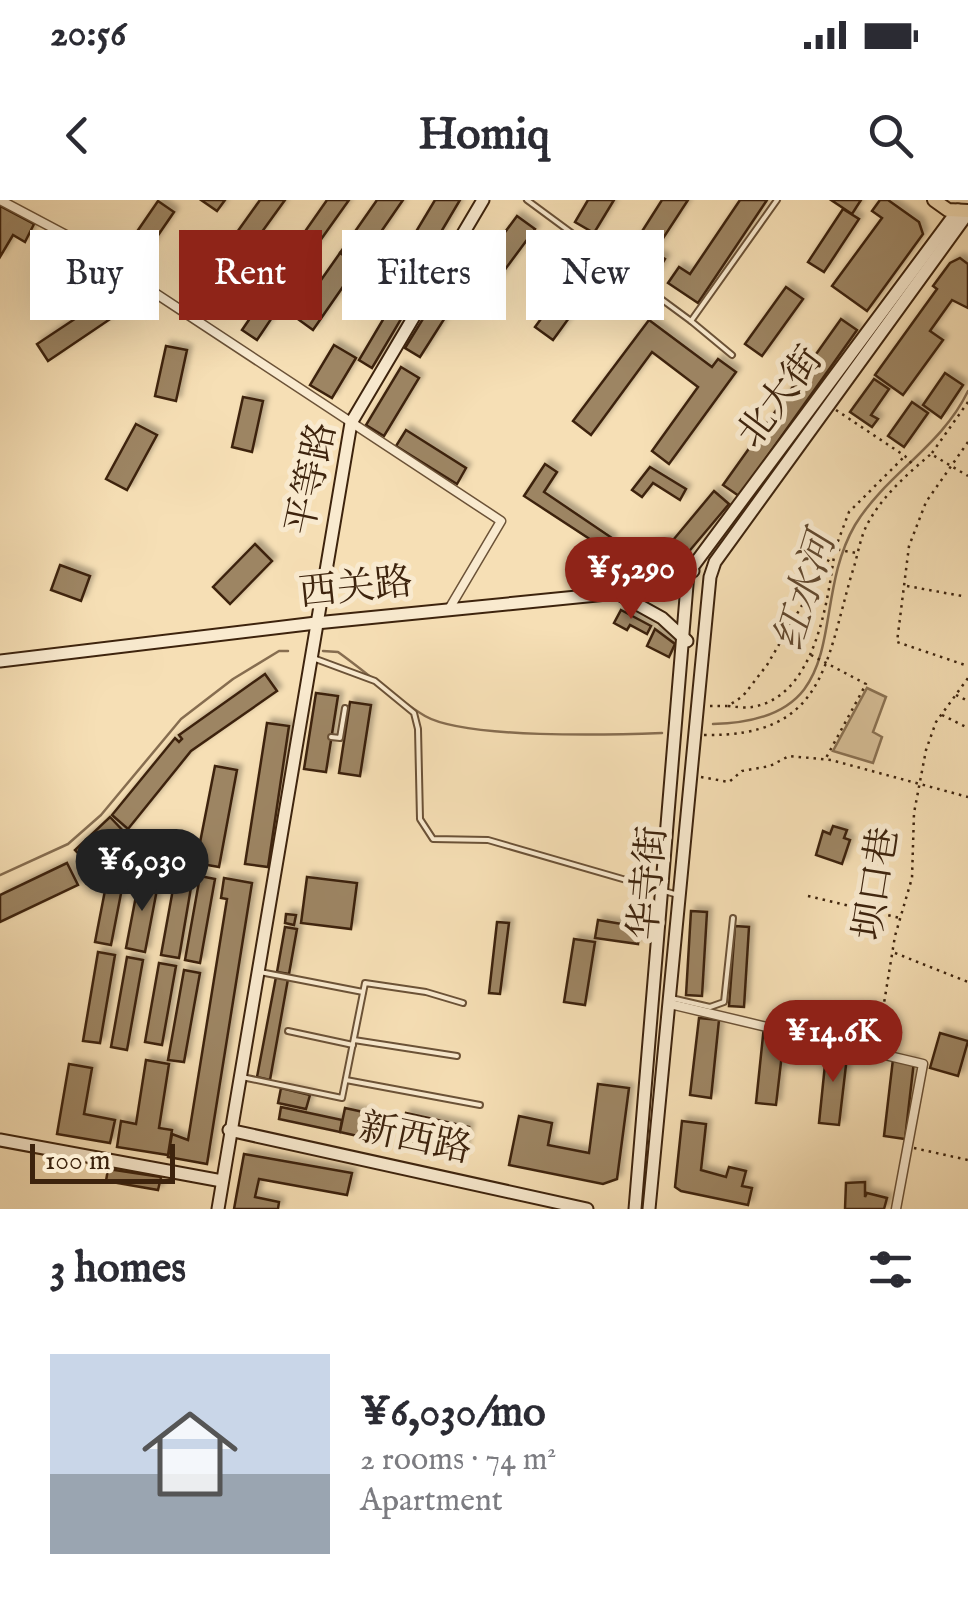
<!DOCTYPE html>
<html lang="en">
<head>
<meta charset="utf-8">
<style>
  body { margin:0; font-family:"IM FELL English","Noto Serif SC",serif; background:#f2f2f3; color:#2b2b33; height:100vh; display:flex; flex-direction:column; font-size:38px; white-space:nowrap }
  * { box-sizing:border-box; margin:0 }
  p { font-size:32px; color:#7c7c81 }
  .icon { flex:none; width:55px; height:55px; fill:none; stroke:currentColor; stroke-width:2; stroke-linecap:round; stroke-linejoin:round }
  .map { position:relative; height:1009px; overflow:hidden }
  .panel { display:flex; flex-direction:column; background:#fff; flex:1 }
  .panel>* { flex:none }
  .banner { position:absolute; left:30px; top:30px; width:910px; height:90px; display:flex; gap:20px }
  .scale { position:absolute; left:30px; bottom:25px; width:145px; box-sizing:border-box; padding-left:10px; border:5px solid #3d230d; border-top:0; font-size:28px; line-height:35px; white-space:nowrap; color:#3d230d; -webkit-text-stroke:8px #f9eacf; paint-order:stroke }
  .price { position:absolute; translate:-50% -85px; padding:0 22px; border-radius:35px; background:#8f2418; color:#fff; font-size:32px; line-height:65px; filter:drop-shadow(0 2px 5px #0008) }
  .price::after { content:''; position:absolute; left:50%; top:60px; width:30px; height:22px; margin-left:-15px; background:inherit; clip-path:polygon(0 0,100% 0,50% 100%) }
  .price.on { background:#222; color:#fff }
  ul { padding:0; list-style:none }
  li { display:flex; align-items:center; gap:30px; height:250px; padding:0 50px }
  li span { display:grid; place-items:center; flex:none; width:280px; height:200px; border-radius:0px; color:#555 }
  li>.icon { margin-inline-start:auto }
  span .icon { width:120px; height:120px; fill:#fffc; stroke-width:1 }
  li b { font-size:42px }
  h2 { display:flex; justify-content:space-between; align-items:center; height:120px; padding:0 50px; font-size:42px }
  .chip { padding:0 35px; border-radius:0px; background:#fff; box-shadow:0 10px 40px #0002; font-size:35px; line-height:90px }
  .chip.on { background:#8f2418; color:#fff }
  .status { display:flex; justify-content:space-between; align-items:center; height:70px; padding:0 50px; background:#fff; direction:ltr }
  .status svg { height:28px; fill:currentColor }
  header { display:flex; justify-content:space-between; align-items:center; height:130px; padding:0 50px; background:#fff; font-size:45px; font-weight:700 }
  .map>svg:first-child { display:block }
  .green { fill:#d7bf98; stroke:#8a7152; stroke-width:2.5 }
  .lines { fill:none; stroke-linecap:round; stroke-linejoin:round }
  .stream { stroke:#866d50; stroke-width:2.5 }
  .building { fill:#9d8564; stroke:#3d230d; stroke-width:2.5; filter:url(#shadow) }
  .lane-casing { stroke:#6b5237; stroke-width:8 }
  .street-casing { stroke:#6b5237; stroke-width:11 }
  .secondary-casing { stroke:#3d230d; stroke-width:15 }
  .primary-casing { stroke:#3d230d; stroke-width:16 }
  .path { stroke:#3d230d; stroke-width:2.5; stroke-dasharray:2.5 5; stroke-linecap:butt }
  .lane { stroke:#f9eacf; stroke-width:4 }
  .street { stroke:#f9eacf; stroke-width:8 }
  .secondary { stroke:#f9eacf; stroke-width:11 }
  .primary { stroke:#f6dfb5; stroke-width:12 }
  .labels { text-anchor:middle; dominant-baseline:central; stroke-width:10; stroke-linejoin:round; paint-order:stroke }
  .street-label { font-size:38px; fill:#3d230d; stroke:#f9eacf }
  .water-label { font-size:40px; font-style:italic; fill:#62482e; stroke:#f9eacf }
</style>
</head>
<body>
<div class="status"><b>20:56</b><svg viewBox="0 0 49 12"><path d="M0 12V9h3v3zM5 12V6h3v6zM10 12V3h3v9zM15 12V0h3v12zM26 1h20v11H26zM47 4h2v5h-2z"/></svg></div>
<header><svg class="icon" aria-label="back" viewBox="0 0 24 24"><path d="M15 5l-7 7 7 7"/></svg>Homiq<svg class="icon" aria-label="search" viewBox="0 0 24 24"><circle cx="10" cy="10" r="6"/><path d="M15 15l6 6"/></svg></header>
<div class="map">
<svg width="968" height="1009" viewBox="0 0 968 1009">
  <defs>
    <filter id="shadow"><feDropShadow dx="4.5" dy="-4.5" stdDeviation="2.5" flood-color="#0004"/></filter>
  </defs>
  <rect width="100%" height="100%" fill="#f6dfb5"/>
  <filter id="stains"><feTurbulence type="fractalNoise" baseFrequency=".002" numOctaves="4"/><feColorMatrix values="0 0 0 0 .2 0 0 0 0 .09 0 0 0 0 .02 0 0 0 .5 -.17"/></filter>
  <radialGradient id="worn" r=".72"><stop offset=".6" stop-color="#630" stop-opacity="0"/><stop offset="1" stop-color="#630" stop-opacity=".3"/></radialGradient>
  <polygon class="green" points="867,488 886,497 873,532 882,537 873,563 833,551"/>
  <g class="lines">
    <g class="stream">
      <path d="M323,451L338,452C366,472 395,498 425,516C465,539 612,535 662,533"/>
      <path d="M713,524C859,521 806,409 855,325C886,274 942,246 968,191"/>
      <polyline points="0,675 68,644 101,615 181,519 233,479 279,451 288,451"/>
    </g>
  </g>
  <g class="building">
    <polygon points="201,0 225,0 217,11"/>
    <polygon points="260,0 285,0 251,47 235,35"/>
    <polygon points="327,0 349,0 290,83 276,73"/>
    <polygon points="377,0 403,0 358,65 340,53"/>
    <polygon points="435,0 460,0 406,91 387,80"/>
    <polygon points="588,0 614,0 594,33 575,22"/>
    <polygon points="662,0 688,0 654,52 665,59 656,74 627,55"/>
    <polygon points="740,0 767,0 698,103 668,83 679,67 690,74"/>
    <polygon points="831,0 861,0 852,14"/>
    <polygon points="880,0 888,0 919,22 923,34 867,111 832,86 882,18 872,11"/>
    <polygon points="158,1 174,12 150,47 134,36"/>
    <polygon points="0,6 34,24 25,42 13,35 0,57"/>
    <polygon points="843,9 859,19 824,72 808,62"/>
    <polygon points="517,16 535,29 495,83 477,70"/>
    <polygon points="235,35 251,47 215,98 198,86"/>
    <polygon points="340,53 358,65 313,130 295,117"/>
    <polygon points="960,58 968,64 968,108 952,100 930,131 943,140 903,195 875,175 937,89 933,86 950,63"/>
    <polygon points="578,69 595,82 553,140 535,127"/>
    <polygon points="453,70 469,80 420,157 405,148"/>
    <polygon points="277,79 292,88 257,140 242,130"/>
    <polygon points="786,87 803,99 762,156 745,144"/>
    <polygon points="117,91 128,107 48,161 37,144"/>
    <polygon points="397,96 410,104 372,168 359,160"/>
    <polygon points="841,119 857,130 739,296 723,285"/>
    <polygon points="649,120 712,167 718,159 736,172 669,264 652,251 698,187 652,152 591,235 573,221"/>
    <polygon points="334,145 356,158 332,198 310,185"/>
    <polygon points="166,146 187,150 176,201 155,196"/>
    <polygon points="401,167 419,178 384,236 366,225"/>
    <polygon points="945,173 963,185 941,218 923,205"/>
    <polygon points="874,179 889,189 871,215 878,219 872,227 850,212"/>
    <polygon points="243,197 263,201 252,252 232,247"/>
    <polygon points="912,202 928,213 904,247 888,236"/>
    <polygon points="136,224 157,235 127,290 106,279"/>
    <polygon points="406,230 466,268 457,284 396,246"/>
    <polygon points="545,264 557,272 544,292 612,338 605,349 524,296"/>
    <polygon points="650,267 686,289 680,300 653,283 642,297 632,290"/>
    <polygon points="714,291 729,304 686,355 635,368 631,350 674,339"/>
    <polygon points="255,344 272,361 230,404 213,387"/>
    <polygon points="60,365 90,376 81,401 51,390"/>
    <polygon points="621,410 651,426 647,434 630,425 627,430 614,423"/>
    <polygon points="655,429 675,444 669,457 647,446"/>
    <polygon points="265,474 277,491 191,551 128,629 112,615 175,538 179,542 182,539 179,535"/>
    <polygon points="316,493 338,496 326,572 304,569"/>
    <polygon points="350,502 371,505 360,576 339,573"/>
    <polygon points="267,523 289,526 268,667 245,664"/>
    <polygon points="215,566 237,570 219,667 196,663"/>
    <polygon points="110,617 126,634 91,667 75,650"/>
    <polygon points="833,626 847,630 844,638 850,640 842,664 816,655 823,631 830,634"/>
    <polygon points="67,663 78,685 0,722 0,695"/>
    <polygon points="177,667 194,670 179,758 161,755"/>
    <polygon points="108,675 124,678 111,745 95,742"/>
    <polygon points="140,675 159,679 145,752 126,748"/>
    <polygon points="200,676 215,679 200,763 185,760"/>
    <polygon points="307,677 357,683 351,729 301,723"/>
    <polygon points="224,678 252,683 207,964 168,957 172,934 188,940 227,699 221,698"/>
    <polygon points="691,711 707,712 702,796 686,795"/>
    <polygon points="286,714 296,715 294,725 285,723"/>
    <polygon points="598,720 640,727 638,744 595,738"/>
    <polygon points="497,722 509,723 500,794 489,793"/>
    <polygon points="735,726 749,727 744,807 729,806"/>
    <polygon points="285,727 297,729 289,774 277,772"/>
    <polygon points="574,739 595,742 585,805 564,802"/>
    <polygon points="98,752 115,755 100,843 83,841"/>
    <polygon points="127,757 143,760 127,850 111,847"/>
    <polygon points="159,763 176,766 162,845 145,842"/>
    <polygon points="184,770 200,773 184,862 168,860"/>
    <polygon points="276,777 288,779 270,880 257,877"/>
    <polygon points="699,818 719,820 711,898 690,895"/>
    <polygon points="764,826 785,828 776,905 756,903"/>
    <polygon points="940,833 968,841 958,876 930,868"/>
    <polygon points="827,845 848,848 839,925 819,923"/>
    <polygon points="893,859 914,861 905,939 884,936"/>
    <polygon points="146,860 169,864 159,928 172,930 168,955 117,947 121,921 136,924"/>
    <polygon points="69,864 92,868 84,914 115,920 110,943 57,934"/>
    <polygon points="598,884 629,888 617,979 603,984 509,965 519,916 552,923 548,945 589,953"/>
    <polygon points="281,888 310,895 306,909 278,903"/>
    <polygon points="281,907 342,920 340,932 279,919"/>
    <polygon points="345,908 368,913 365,926 374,928 371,939 340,932"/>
    <polygon points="406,913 469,927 463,956 399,943"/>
    <polygon points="682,921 706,924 701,970 726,977 729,967 746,971 742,986 752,988 748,1005 681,991 675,987"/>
    <polygon points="244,954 352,973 347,995 259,979 255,997 279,1002 278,1009 234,1009"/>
    <polygon points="108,969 161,977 158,990 106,981"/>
    <polygon points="865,982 865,997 867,993 887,998 884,1009 845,1009 846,983"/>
  </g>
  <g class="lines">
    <g class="lane-casing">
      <g id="lane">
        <polyline points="527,0 691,121 777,0"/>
        <polyline points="691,121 732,155"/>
        <polyline points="313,458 375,481 414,513 418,529 420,619 433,639 488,640 678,695"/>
        <polyline points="331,537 340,538 345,508"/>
        <polyline points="260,772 363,792"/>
        <polyline points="671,798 710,807 724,802 733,718"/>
        <polyline points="288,831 353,845"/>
        <polyline points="354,840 457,856"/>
        <polyline points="242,877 342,898 365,783 426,792 463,803"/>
        <polyline points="346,880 480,905"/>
      </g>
    </g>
    <g class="street-casing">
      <g id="street">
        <polyline points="0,0 70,37 501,321 449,409"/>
        <polyline points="670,804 923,864 896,1009"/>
      </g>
    </g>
    <g class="secondary-casing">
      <g id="secondary">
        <polyline points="617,393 662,418 687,441"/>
        <polyline points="0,461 316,423 617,393 693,371"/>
        <polyline points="229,930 587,1009"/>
        <polyline points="0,940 222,981"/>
        <polyline points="218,1009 351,223 483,0"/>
        <polyline points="635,1009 688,373 958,10"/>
        <polyline points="649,1009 710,377 715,362 968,13"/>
      </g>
    </g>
    <g class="primary-casing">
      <polyline id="primary" points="934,0 948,10 968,11"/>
    </g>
    <g class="path">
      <polyline points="836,210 905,256 914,266"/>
      <polyline points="968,242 926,302 909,346 897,442 968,466"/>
      <polyline points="932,253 968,202"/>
      <polyline points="907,386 962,396"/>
      <polyline points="811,455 866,484 826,558"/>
      <polyline points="956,495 968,501"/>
      <polyline points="710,506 728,506 743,496 767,465 835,349 849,312 905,256"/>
      <path d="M728,506C736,507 745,508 752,507C816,497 828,399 835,349L856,353"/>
      <polyline points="942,515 968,528"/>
      <path d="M704,535C824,537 825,466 852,373C857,359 859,343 865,329C879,299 906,275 931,254L968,276"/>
      <polyline points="701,577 729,582 742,571 770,566 789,556 831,560 968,597"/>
      <polyline points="808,696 900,718"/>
      <polyline points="895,753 968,782"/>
      <polyline points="877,846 895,736 912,678 914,613 926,550 936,522 968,478"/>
      <polyline points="914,948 968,960"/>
    </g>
    <use href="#lane" class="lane"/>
    <use href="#street" class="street"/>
    <use href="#secondary" class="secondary"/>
    <use href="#primary" class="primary"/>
  </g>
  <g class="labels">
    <g class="street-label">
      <text transform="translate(781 198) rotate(-53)">北大街</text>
      <text transform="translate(313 279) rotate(-78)">平等路</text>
      <text transform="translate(356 389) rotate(-6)">西关路</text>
      <text transform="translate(650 683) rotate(-85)">华寺街</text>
      <text transform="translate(878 684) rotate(-81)">坝口巷</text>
      <text transform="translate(415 940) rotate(12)">新西路</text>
    </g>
    <g class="water-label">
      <text transform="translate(807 392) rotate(-73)">红水河</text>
    </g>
  </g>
  <rect width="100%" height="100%" filter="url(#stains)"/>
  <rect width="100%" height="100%" fill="url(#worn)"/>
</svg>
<div class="scale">100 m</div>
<b class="price" style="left:631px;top:422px">¥5,290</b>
<b class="price on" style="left:142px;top:714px">¥6,030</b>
<b class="price" style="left:833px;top:885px">¥14.6K</b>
<div class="banner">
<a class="chip">Buy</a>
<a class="chip on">Rent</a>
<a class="chip">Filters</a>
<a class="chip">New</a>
</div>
</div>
<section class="panel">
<h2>3 homes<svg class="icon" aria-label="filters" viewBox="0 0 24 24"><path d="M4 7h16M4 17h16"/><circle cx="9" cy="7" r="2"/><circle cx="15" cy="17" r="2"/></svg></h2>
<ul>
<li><span style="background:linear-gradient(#c9d6e8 60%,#9aa5b1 0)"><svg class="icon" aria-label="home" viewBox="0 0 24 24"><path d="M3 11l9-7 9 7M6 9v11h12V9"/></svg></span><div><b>¥6,030/mo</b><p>2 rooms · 74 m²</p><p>Apartment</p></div></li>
</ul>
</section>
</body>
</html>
